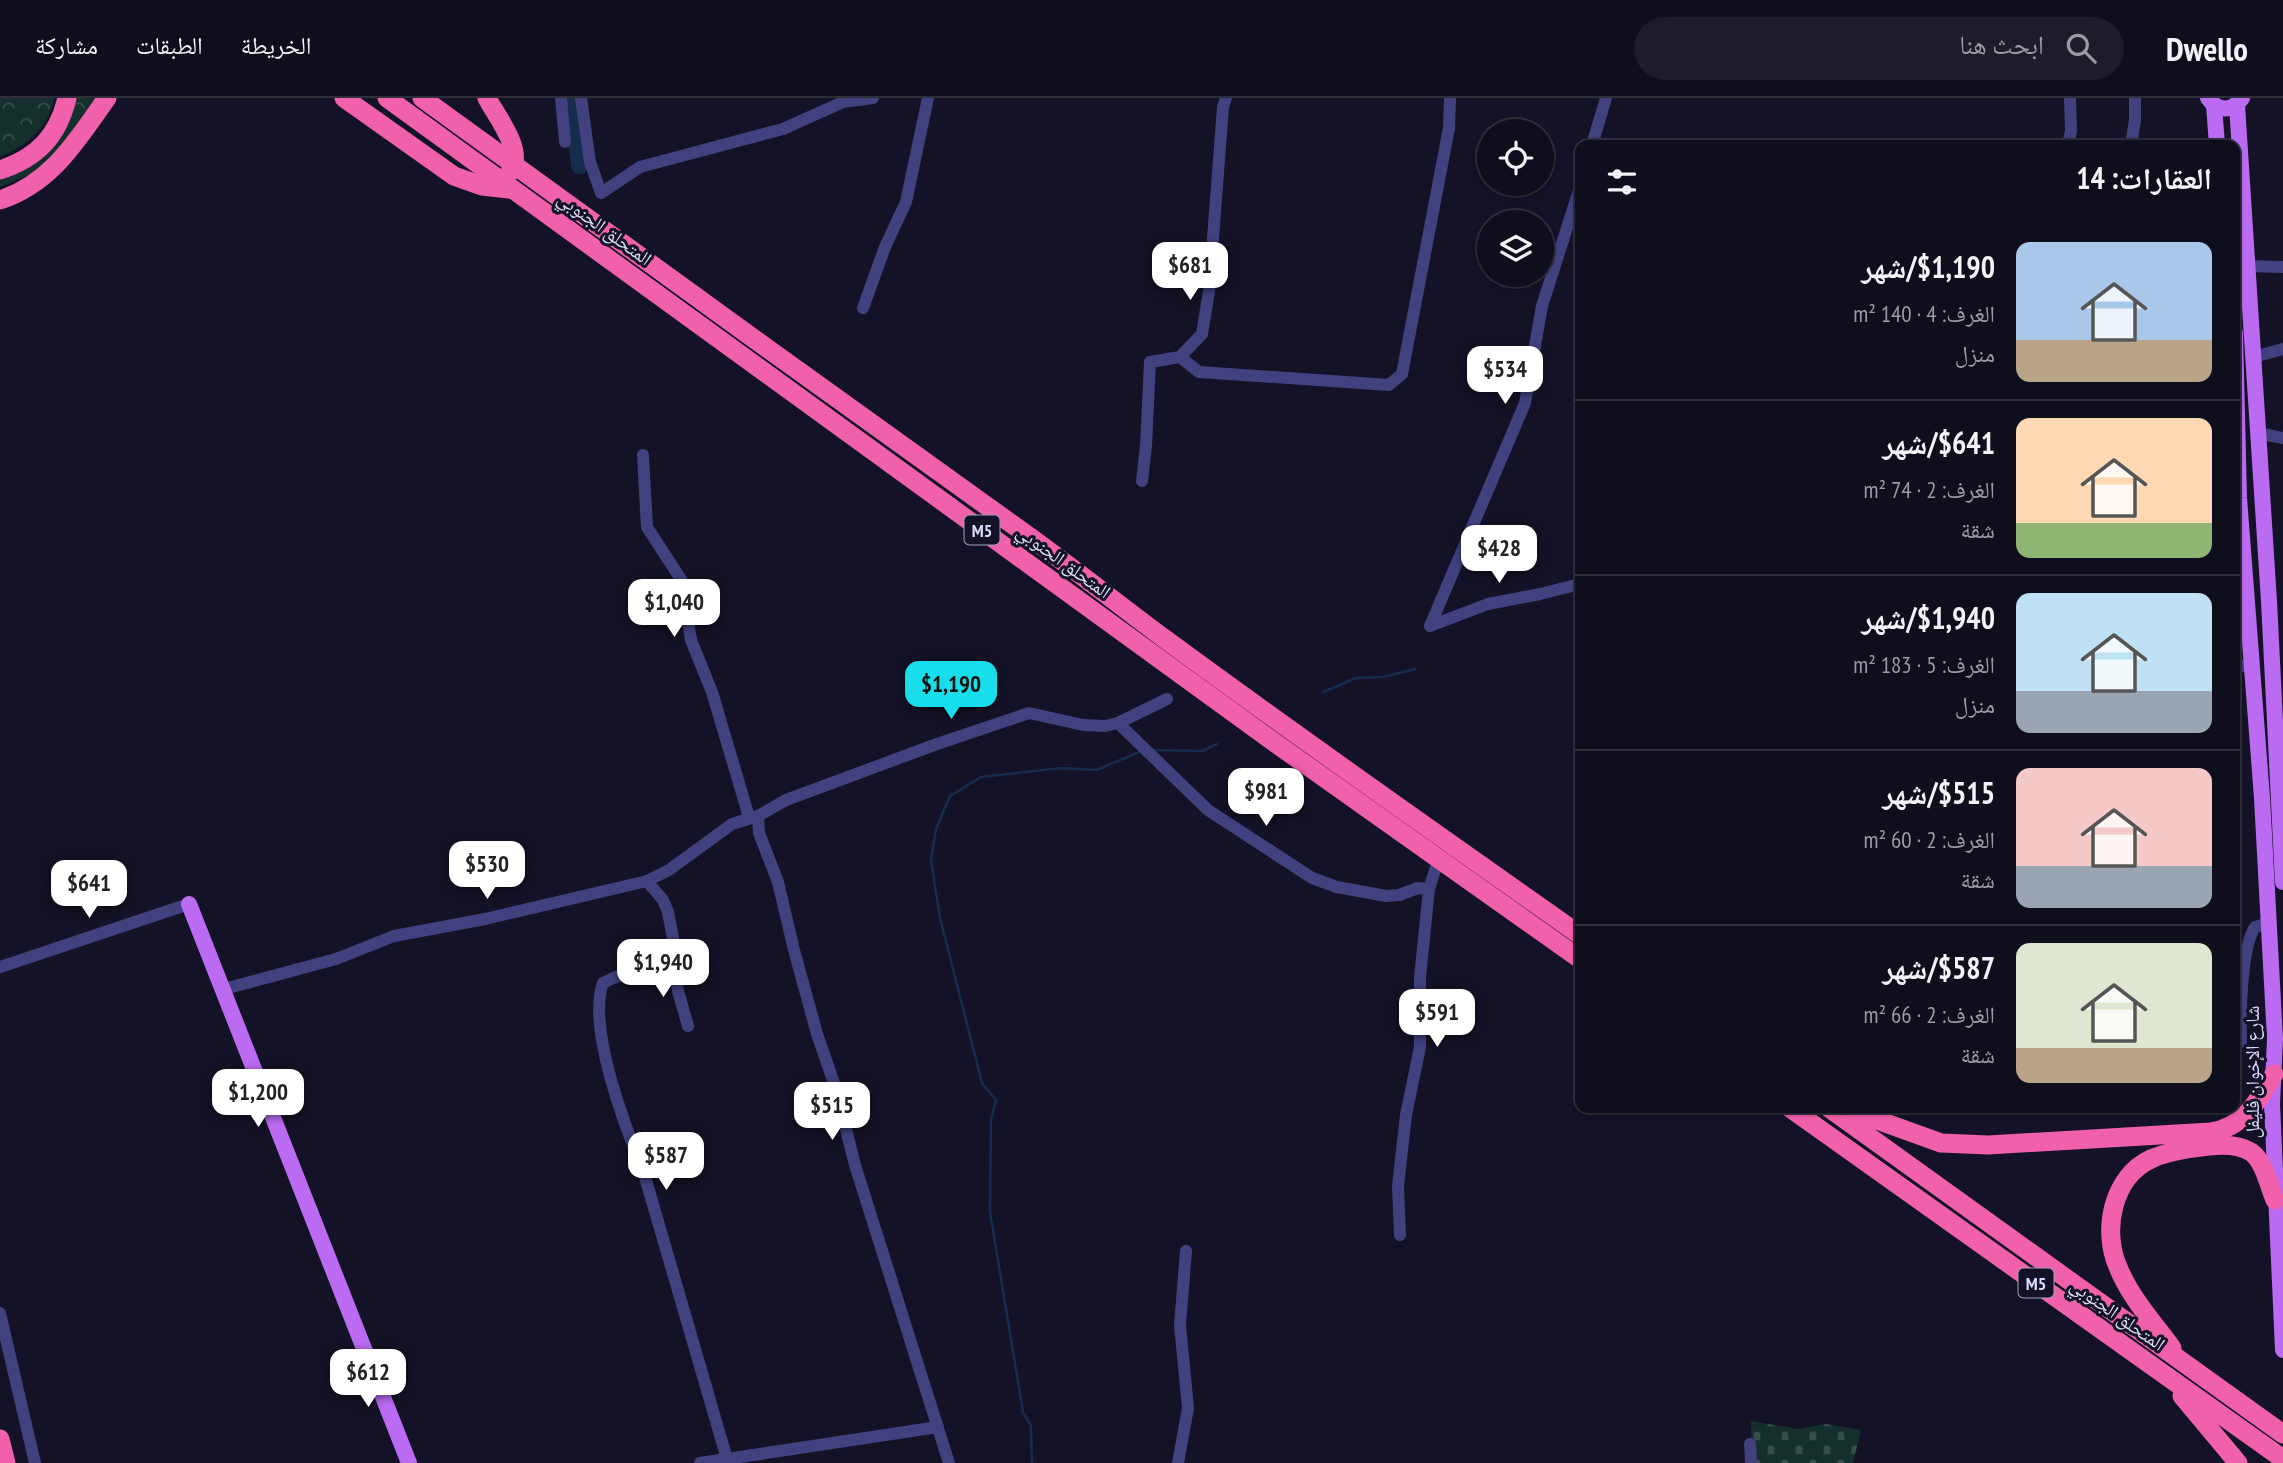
<!DOCTYPE html>
<html lang="ar">
<head>
<meta charset="utf-8">
<style>
  body { margin:0; font-family:"PT Sans Narrow","Noto Naskh Arabic",sans-serif; background:#1d1c29; color:#f1f3f6; direction:rtl; height:100vh; display:flex; flex-direction:column; font-size:26px; white-space:nowrap }
  * { box-sizing:border-box; margin:0 }
  p { font-size:23px; color:#9b9ca3 }
  .icon { flex:none; width:38px; height:38px; fill:none; stroke:currentColor; stroke-width:2; stroke-linecap:round; stroke-linejoin:round }
  .map { position:relative; flex:1; overflow:hidden; direction:ltr }
  .side { position:absolute; left:1575px; top:42px; width:665px; height:973px; display:flex; flex-direction:column; background:#0f0e1c; border-radius:14px; box-shadow:0 2px 5px #0004,0 0 0 2px #2f2e3b; direction:rtl }
  .side>* { flex:none }
  .tools { position:absolute; left:1477px; top:21px; display:grid; gap:14px }
  .tools a { display:grid; place-items:center; width:77px; height:77px; border-radius:50%; background:#0f0e1c; box-shadow:0 2px 5px #0004,0 0 0 2px #2f2e3b; font-size:35px }
  .price { position:absolute; translate:-50% -60px; padding:0 16px; border-radius:14px; background:#fff; color:#222; font-size:23px; line-height:46px; filter:drop-shadow(0 2px 4px #0008) }
  .price::after { content:''; position:absolute; left:50%; top:42px; width:21px; height:16px; margin-left:-10px; background:inherit; clip-path:polygon(0 0,100% 0,50% 100%) }
  .price.current { background:#17deea; color:#111 }
  ul { padding:0; list-style:none }
  li { display:flex; align-items:center; gap:21px; height:175px; padding:0 28px }
  li+li { border-top:2px solid #2f2e3b }
  li span { display:grid; place-items:center; flex:none; width:196px; height:140px; border-radius:14px; color:#555 }
  li>.icon { margin-inline-start:auto }
  span .icon { width:84px; height:84px; fill:#fffc; stroke-width:1 }
  li b { font-size:30px }
  h2 { display:flex; justify-content:space-between; align-items:center; height:84px; padding:0 28px; font-size:30px }
  header { display:flex; align-items:center; gap:42px; box-sizing:border-box; height:98px; padding:0 35px; background:#0f0e1c; border-bottom:2px solid #2f2e3b }
  header strong { font-size:33px }
  nav { display:flex; gap:38px; margin-inline-start:auto; font-size:24px }
  .search { width:490px; height:63px; background:#1d1c29; display:flex; align-items:center; gap:18px; box-sizing:border-box; padding:0 24px; border-radius:38px; color:#9b9ca3; font-size:26px }
  .map>svg:first-child { display:block }
  .cemetery { fill:url(#cemetery-stones) }
  .park { fill:url(#park-crowns) }
  .lines { fill:none; stroke-linecap:round; stroke-linejoin:round }
  .stream { stroke:#152c4c; stroke-width:2.5 }
  .river { stroke:#152c4c; stroke-width:18 }
  .minor { stroke:#414180; stroke-width:12 }
  .major { stroke:#ba6bf2; stroke-width:16 }
  .highway { stroke:#f160ab; stroke-width:19 }
  .labels { text-anchor:middle; dominant-baseline:central; stroke-width:6; stroke-linejoin:round; paint-order:stroke }
  .shield { fill:#141226; stroke:#a09ebc; stroke-width:2 }
  .shield-label { font-size:18px; font-weight:bold; fill:#dcdafc }
  .street-label { font-size:19px; fill:#dcdafc; stroke:#141226 }
</style>
</head>
<body>
<header>
<strong>Dwello</strong>
<div class="search"><svg class="icon" aria-label="search" viewBox="0 0 24 24"><circle cx="10" cy="10" r="6"/><path d="M15 15l6 6"/></svg>ابحث هنا</div>
<nav><a>الخريطة</a><a>الطبقات</a><a>مشاركة</a></nav>
</header>
<div class="map">
<svg width="2283" height="1365" viewBox="0 0 2283 1365">
  <defs>
    <pattern id="cemetery-stones" width="16" height="16" patternUnits="userSpaceOnUse" patternTransform="scale(1.75)"><rect width="16" height="16" fill="#152f2d"/><path d="M2 7V4a2 2 0 0 1 4 0v3zM10 15v-3a2 2 0 0 1 4 0v3z" fill="#364d4c"/></pattern>
    <pattern id="park-crowns" width="20" height="18" patternUnits="userSpaceOnUse" patternTransform="scale(1.75)"><rect width="20" height="18" fill="#152f2d"/><path d="M2 6a3 3 0 1 1 6 0M12 15a3 3 0 1 1 6 0" fill="none" stroke="#364d4c"/></pattern>
  </defs>
  <rect width="100%" height="100%" fill="#141226"/>
  <polygon class="cemetery" points="1751,1323 1798,1331 1826,1326 1861,1332 1853,1365 1752,1365"/>
  <g class="park">
    <path d="M0,0H54C50,29 26,48 0,59Z"/>
    <polygon points="72,0 97,0 57,57 34,75 0,89 0,75 12,71"/>
  </g>
  <g class="lines">
    <g class="stream">
      <polyline points="1323,594 1356,580 1383,579 1415,571"/>
      <polyline points="1152,652 1202,653 1217,646"/>
      <polyline points="1032,1365 1031,1328 1023,1314 990,1114 991,1022 996,1002 982,985 940,820 931,762 936,731 950,698 981,679 1062,670 1096,672 1142,653"/>
    </g>
    <polyline class="river" points="571,0 580,67"/>
    <g class="minor">
      <polyline points="561,0 565,44"/>
      <polyline points="581,0 590,64 601,95 640,69 783,31 843,4 873,0"/>
      <polyline points="1592,47 1606,0"/>
      <polyline points="2068,47 2071,33 2070,0"/>
      <polyline points="2131,47 2135,22 2135,0"/>
      <polyline points="2247,168 2283,169"/>
      <polyline points="863,210 885,149 906,104 928,0"/>
      <polyline points="1180,259 1199,274 1389,287 1402,276 1449,30 1450,0"/>
      <polyline points="2253,259 2283,251"/>
      <polyline points="2258,335 2283,340"/>
      <polyline points="643,357 647,429 682,483 691,542 712,594 749,719"/>
      <polyline points="1142,383 1146,348 1150,264 1180,259 1202,236 1209,193 1223,9 1226,0"/>
      <polyline points="1430,528 1525,305 1542,208 1580,89"/>
      <polyline points="1430,528 1488,506 1540,496 1580,486"/>
      <polyline points="2235,569 2250,567"/>
      <polyline points="1118,625 1208,712 1312,780 1337,789 1386,798 1399,797 1418,790 1429,791"/>
      <polyline points="758,718 759,735 778,784 794,852 817,936 835,988 855,1067 949,1365"/>
      <path d="M647,783L663,802L668,814L674,846L673,853L665,863L613,880L603,885C587,929 625,1029 643,1072L727,1361"/>
      <polyline points="669,859 674,867 678,893 688,928"/>
      <polyline points="0,869 189,806"/>
      <polyline points="224,891 336,861 394,838 485,821 647,783 669,772 732,726 758,718 786,702 937,646 1029,615 1083,627 1105,628 1118,625 1167,601"/>
      <path d="M2235,944H2241C2240,918 2241,850 2255,829L2269,825"/>
      <polyline points="1400,1137 1398,1088 1406,1017 1420,949 1420,880 1429,791 1439,760"/>
      <polyline points="0,1215 35,1365"/>
      <polyline points="1750,1346 1751,1365"/>
      <polyline points="700,1365 938,1329"/>
      <polyline points="1178,1365 1188,1310 1180,1227 1186,1153"/>
    </g>
    <g class="major">
      <path d="M2208,0C2218,14 2232,14 2242,0"/>
      <polyline points="2214,7 2217,47"/>
      <polyline points="2237,7 2269,503 2283,784"/>
      <polyline points="2235,235 2239,400 2262,700 2275,941 2272,1006 2283,1252"/>
      <polyline points="189,806 409,1365"/>
    </g>
    <g class="highway">
      <polyline points="344,0 454,78 482,88 509,91"/>
      <polyline points="387,0 1278,647 1580,861"/>
      <path d="M422,0C620,144 817,287 1016,429C1067,465 1115,504 1165,541C1302,642 1441,739 1580,837"/>
      <path d="M487,0C498,21 525,53 510,74"/>
      <path d="M0,72C37,60 58,38 67,0"/>
      <path d="M0,102C52,85 77,42 107,0"/>
      <polyline points="1790,1010 2283,1361"/>
      <polyline points="1829,1010 2283,1336"/>
      <path d="M1844,1010L1941,1045L1988,1047L2211,1034C2244,1029 2258,1003 2274,976"/>
      <path d="M2172,1250C2153,1224 2130,1199 2118,1169C2102,1133 2112,1079 2151,1061C2162,1056 2175,1053 2187,1051C2207,1048 2233,1043 2251,1054C2264,1063 2269,1088 2275,1102"/>
      <polyline points="2182,1298 2238,1365"/>
      <polyline points="0,1341 6,1365"/>
    </g>
  </g>
  <g class="labels">
    <g class="shield">
      <rect x="964.5" y="417.5" width="35" height="29" rx="5"/>
      <rect x="2018.5" y="1170.5" width="35" height="29" rx="5"/>
    </g>
    <g class="shield-label">
      <text x="982" y="432">M5</text>
      <text x="2036" y="1185">M5</text>
    </g>
    <g class="street-label">
      <text transform="translate(605 130) rotate(36)">المتحلق الجنوبي</text>
      <text transform="translate(1064 463) rotate(36)">المتحلق الجنوبي</text>
      <text transform="translate(2252 974) rotate(-90)">شارع الإخوان فليفل</text>
      <text transform="translate(2118 1216) rotate(35)">المتحلق الجنوبي</text>
    </g>
  </g>
</svg>
<div class="tools">
<a><svg class="icon" aria-label="locate" viewBox="0 0 24 24"><circle cx="12" cy="12" r="6"/><path d="M12 2v4M12 18v4M2 12h4M18 12h4"/></svg></a>
<a><svg class="icon" aria-label="layers" viewBox="0 0 24 24"><path d="M12 4l9 5-9 5-9-5zM3 14l9 5 9-5"/></svg></a>
</div>
<b class="price" style="left:1190px;top:204px">$681</b>
<b class="price" style="left:1505px;top:308px">$534</b>
<b class="price" style="left:1499px;top:487px">$428</b>
<b class="price" style="left:674px;top:541px">$1,040</b>
<b class="price current" style="left:951px;top:623px">$1,190</b>
<b class="price" style="left:1266px;top:730px">$981</b>
<b class="price" style="left:487px;top:803px">$530</b>
<b class="price" style="left:89px;top:822px">$641</b>
<b class="price" style="left:663px;top:901px">$1,940</b>
<b class="price" style="left:1437px;top:951px">$591</b>
<b class="price" style="left:258px;top:1031px">$1,200</b>
<b class="price" style="left:832px;top:1044px">$515</b>
<b class="price" style="left:666px;top:1094px">$587</b>
<b class="price" style="left:368px;top:1311px">$612</b>
<section class="side">
<h2>العقارات: 14<svg class="icon" aria-label="filters" viewBox="0 0 24 24"><path d="M4 7h16M4 17h16"/><circle cx="9" cy="7" r="2"/><circle cx="15" cy="17" r="2"/></svg></h2>
<ul>
<li><span style="background:linear-gradient(#a9c7e8 70%,#b9a48a 0)"><svg class="icon" aria-label="home" viewBox="0 0 24 24"><path d="M3 11l9-7 9 7M6 9v11h12V9"/></svg></span><div><b>$1,190/شهر</b><p>الغرف: 4 · 140 m²</p><p>منزل</p></div></li>
<li><span style="background:linear-gradient(#ffd9b3 75%,#8fb573 0)"><svg class="icon" aria-label="home" viewBox="0 0 24 24"><path d="M3 11l9-7 9 7M6 9v11h12V9"/></svg></span><div><b>$641/شهر</b><p>الغرف: 2 · 74 m²</p><p>شقة</p></div></li>
<li><span style="background:linear-gradient(#bfe0f5 70%,#9aa5b1 0)"><svg class="icon" aria-label="home" viewBox="0 0 24 24"><path d="M3 11l9-7 9 7M6 9v11h12V9"/></svg></span><div><b>$1,940/شهر</b><p>الغرف: 5 · 183 m²</p><p>منزل</p></div></li>
<li><span style="background:linear-gradient(#f6c9c9 70%,#9aa5b1 0)"><svg class="icon" aria-label="home" viewBox="0 0 24 24"><path d="M3 11l9-7 9 7M6 9v11h12V9"/></svg></span><div><b>$515/شهر</b><p>الغرف: 2 · 60 m²</p><p>شقة</p></div></li>
<li><span style="background:linear-gradient(#dfe7d0 75%,#b9a48a 0)"><svg class="icon" aria-label="home" viewBox="0 0 24 24"><path d="M3 11l9-7 9 7M6 9v11h12V9"/></svg></span><div><b>$587/شهر</b><p>الغرف: 2 · 66 m²</p><p>شقة</p></div></li>
</ul>
</section>
</div>
</body>
</html>
